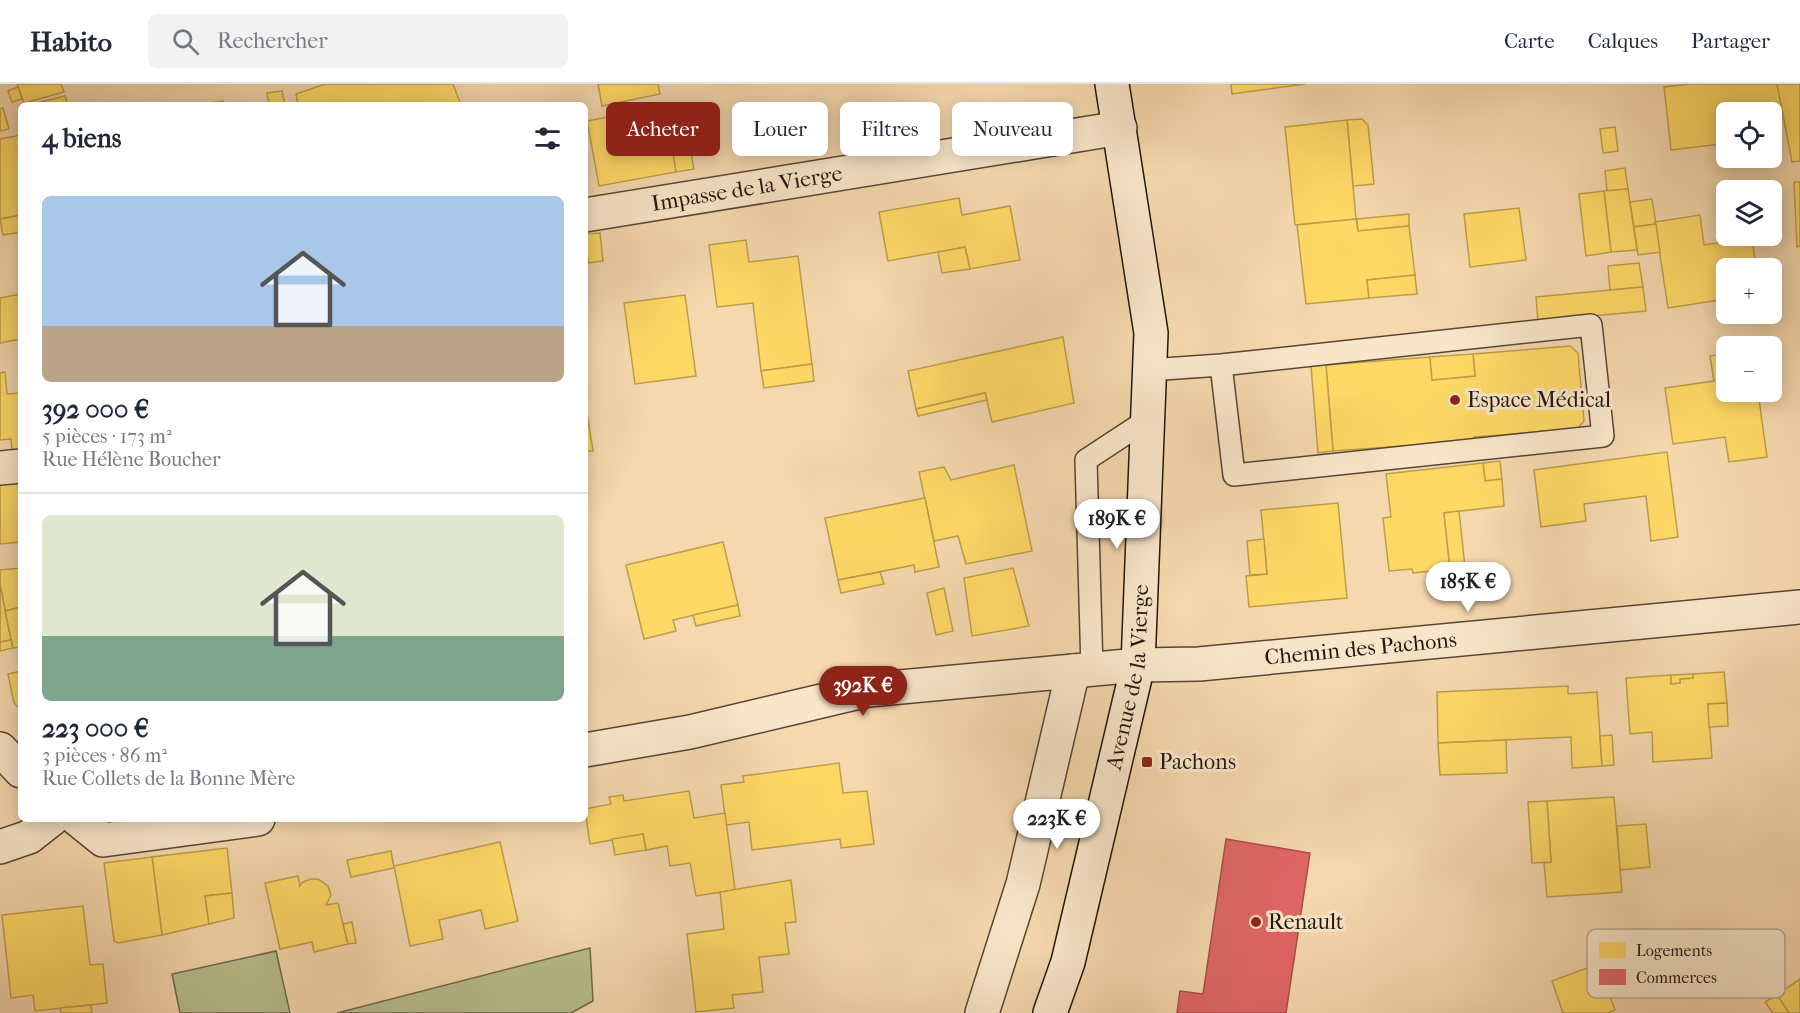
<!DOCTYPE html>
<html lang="fr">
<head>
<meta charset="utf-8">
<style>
  body { margin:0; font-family:"IM FELL French Canon",serif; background:#f2f2f3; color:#1f2937; height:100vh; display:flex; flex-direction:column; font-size:22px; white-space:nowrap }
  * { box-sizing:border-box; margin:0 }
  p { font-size:20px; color:#747a83 }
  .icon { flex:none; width:33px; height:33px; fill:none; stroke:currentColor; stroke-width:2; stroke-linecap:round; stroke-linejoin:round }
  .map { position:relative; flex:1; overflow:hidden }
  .side { position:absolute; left:18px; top:18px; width:570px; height:720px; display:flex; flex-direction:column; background:#fff; border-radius:9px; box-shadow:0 3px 15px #0003 }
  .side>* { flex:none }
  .hud { position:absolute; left:606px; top:18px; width:570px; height:54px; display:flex; gap:12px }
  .buttons { position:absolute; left:1716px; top:18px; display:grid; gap:12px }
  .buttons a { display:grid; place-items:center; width:66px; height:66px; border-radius:9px; background:#fff; box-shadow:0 3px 15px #0003; font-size:30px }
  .price { position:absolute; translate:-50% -51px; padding:0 14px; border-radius:21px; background:#fff; color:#222; font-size:20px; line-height:39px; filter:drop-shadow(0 2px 3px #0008) }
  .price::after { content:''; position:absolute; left:50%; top:36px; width:18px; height:14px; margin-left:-9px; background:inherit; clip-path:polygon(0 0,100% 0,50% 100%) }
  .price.current { background:#8f2418; color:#fff }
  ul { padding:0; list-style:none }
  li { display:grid; align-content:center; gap:12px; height:318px; padding:0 24px }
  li+li { border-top:2px solid #e0e1e3 }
  li span { display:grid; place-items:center; height:186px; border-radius:9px; color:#555 }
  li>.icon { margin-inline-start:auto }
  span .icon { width:108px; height:108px; fill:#fffc; stroke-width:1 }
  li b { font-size:26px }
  h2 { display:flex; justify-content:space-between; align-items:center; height:72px; padding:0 24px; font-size:26px }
  .pill { padding:0 21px; border-radius:9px; background:#fff; box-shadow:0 3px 15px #0003; font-size:21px; line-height:54px }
  .pill.current { background:#8f2418; color:#fff }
  header { display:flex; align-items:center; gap:36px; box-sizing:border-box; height:84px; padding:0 30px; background:#fff; border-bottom:2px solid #e0e1e3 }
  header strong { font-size:28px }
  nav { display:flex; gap:33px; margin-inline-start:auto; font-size:21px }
  .search { width:420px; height:54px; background:#f2f2f3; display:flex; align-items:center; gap:15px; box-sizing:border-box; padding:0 21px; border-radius:9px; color:#747a83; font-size:22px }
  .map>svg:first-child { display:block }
  .green { fill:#b8bf8e; stroke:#6c6a4e; stroke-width:1.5 }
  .homes { fill:#ffd966; stroke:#bc9e4b; stroke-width:1.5 }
  .shops { fill:#e06666; stroke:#a74e4b; stroke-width:1.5 }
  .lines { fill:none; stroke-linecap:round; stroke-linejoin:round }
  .lane-casing { stroke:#564635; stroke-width:24 }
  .street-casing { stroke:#564635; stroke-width:36 }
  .secondary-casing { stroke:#21150d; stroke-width:36 }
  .lane { stroke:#f9e6ca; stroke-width:21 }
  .street { stroke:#f9e6ca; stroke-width:33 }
  .secondary { stroke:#f9e6ca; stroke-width:33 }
  .poi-dot { fill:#8f2418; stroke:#f9e6ca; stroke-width:2 }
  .labels { text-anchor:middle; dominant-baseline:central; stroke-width:6; stroke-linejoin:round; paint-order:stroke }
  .street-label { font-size:22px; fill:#21150d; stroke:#f9e6ca }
  .poi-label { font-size:22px; fill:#21150d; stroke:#f9e6ca; text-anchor:start }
  .key { fill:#f9e6ca; stroke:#b8a791; stroke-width:1.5 }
  .key-label { font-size:16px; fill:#21150d }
</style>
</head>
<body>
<header>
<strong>Habito</strong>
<div class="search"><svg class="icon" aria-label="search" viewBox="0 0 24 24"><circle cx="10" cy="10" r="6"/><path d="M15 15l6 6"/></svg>Rechercher</div>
<nav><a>Carte</a><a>Calques</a><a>Partager</a></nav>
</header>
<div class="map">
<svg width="1800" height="929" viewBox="0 0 1800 929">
  <rect width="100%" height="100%" fill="#f6d8ae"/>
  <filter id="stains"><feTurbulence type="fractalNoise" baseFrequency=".00333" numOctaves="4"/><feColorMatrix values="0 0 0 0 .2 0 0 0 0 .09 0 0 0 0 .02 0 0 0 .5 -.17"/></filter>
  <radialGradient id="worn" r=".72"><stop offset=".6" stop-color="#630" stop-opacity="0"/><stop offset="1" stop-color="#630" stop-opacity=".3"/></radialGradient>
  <g class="green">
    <polygon points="590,864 593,917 571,929 337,929"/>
    <polygon points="276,867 290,929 180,929 172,890"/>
  </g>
  <g class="homes">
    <polygon points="17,0 61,0 64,8 24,19"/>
    <polygon points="325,0 453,0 461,21 298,21 296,10"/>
    <polygon points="598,0 658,0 660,10 602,22"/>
    <polygon points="1231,0 1305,0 1232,10"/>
    <polygon points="1690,0 1777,0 1782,23 1758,26 1758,28 1726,28 1726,42 1719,42 1721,60 1671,66 1664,3"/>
    <polygon points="1777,0 1800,0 1800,77 1792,78"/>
    <polygon points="18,3 22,15 12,18 8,7"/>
    <polygon points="282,7 285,21 269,21 267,9"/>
    <polygon points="65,12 68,21 29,21"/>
    <polygon points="223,17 224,21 195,21"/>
    <polygon points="682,20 694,85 676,88 665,22"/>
    <polygon points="665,22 676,88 599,102 587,37"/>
    <polygon points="3,24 9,45 0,47 0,25"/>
    <polygon points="1362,35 1368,41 1374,100 1353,102 1347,36"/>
    <polygon points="1347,36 1356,135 1295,141 1285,43"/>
    <polygon points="1719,42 1726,42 1726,60 1721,60"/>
    <polygon points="1615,43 1618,67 1603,69 1600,45"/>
    <polygon points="21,51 21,131 0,135 0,55"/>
    <polygon points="1625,84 1628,105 1607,107 1605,87"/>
    <polygon points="1794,98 1800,98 1800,162 1797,163"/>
    <polygon points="1628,105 1637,166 1611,168 1604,107"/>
    <polygon points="1604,107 1611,168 1586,172 1579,110"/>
    <polygon points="959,114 962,131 1010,122 1020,176 970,185 965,163 888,177 879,128"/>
    <polygon points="1652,115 1656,140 1634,143 1630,118"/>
    <polygon points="1519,124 1526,176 1470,183 1464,130"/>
    <polygon points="1409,130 1409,142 1358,147 1357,135"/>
    <polygon points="21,131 21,148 3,151 0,135"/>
    <polygon points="1700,131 1704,161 1752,154 1756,184 1726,184 1726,215 1668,224 1655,138"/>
    <polygon points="1356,135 1358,147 1409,142 1415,191 1367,196 1369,214 1306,220 1297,141"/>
    <polygon points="1656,140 1660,168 1638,171 1634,143"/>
    <polygon points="600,149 603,177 588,179 585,150"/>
    <polygon points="585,156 588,179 585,180"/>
    <polygon points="746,156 749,178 798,172 812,280 761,287 753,219 717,223 709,161"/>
    <polygon points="965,163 970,185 942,189 938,168"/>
    <polygon points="1639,179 1643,203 1610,206 1608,182"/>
    <polygon points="1415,191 1417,210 1369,214 1367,196"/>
    <polygon points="1643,203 1646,227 1538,237 1536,213"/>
    <polygon points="21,210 21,255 0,259 0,214"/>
    <polygon points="685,211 696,292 635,300 624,219"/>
    <polygon points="1063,253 1074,319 992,338 985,309 916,325 908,287"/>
    <polygon points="1570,262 1578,269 1584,337 1577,345 1474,353 1474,357 1333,367 1326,281 1430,273 1432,296 1475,292 1473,270"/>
    <polygon points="1726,269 1726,308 1758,308 1767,373 1729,378 1725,353 1673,360 1665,304 1714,297 1710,272"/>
    <polygon points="1473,270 1475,292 1432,296 1430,273"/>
    <polygon points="812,280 814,297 764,304 761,287"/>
    <polygon points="1326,281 1333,367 1318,369 1311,282"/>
    <polygon points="5,288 7,310 21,309 21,365 12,367 11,355 0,356 0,289"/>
    <polygon points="985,309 987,316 918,332 916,325"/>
    <polygon points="585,317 593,367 585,367"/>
    <polygon points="1667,368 1678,453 1651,457 1646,412 1584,420 1586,437 1541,443 1534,386"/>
    <polygon points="1500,377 1502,395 1485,397 1483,379"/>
    <polygon points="1483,379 1485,397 1502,395 1504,422 1444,429 1450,485 1413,489 1412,485 1389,487 1383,434 1391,433 1386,390"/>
    <polygon points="1014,381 1032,467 966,480 958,452 934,457 919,388 944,383 951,396"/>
    <polygon points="21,391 21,458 0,460 0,393"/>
    <polygon points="925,414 939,483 915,488 914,481 838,496 825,434"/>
    <polygon points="1338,419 1347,514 1249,523 1246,492 1267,490 1261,426"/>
    <polygon points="1459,427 1465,483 1450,485 1444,429"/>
    <polygon points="1264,455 1267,490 1250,491 1247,457"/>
    <polygon points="723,458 738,521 673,536 676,547 644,555 626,481"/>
    <polygon points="21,484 21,523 5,527 0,500 0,486"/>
    <polygon points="1013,484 1029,542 972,552 964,494"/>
    <polygon points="880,488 884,500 841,509 838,496"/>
    <polygon points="0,500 11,556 0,558"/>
    <polygon points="944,504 953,547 936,551 927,509"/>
    <polygon points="738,521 740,532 696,542 693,531"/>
    <polygon points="21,523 21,563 13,564 5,527"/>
    <polygon points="11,556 13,564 0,567 0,558"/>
    <polygon points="21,587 21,626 14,619 8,590"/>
    <polygon points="1724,588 1727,619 1708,620 1712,674 1653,678 1652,648 1630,650 1626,594 1671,591 1671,600 1680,599 1680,595 1693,594 1693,590"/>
    <polygon points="1693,590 1693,594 1680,595 1680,599 1671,600 1671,591"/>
    <polygon points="1568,602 1568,610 1597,608 1602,682 1572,684 1571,653 1438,659 1437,608"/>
    <polygon points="1727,619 1728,642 1709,643 1708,620"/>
    <polygon points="1612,651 1614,681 1602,682 1600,652"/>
    <polygon points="1506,656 1507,689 1440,691 1438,659"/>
    <polygon points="839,679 843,709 867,707 874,760 841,764 840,755 752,766 749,738 726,741 721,701 744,698 743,692"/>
    <polygon points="689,707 694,734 725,729 735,806 696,812 690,779 670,782 667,762 646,766 643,750 590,760 585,725 611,720 609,713 623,711 624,717"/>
    <polygon points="1614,713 1622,808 1547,813 1544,779 1551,778 1547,717"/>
    <polygon points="1547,717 1551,778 1532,779 1528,718"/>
    <polygon points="1646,740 1650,783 1620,786 1617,742"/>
    <polygon points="643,750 646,766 615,771 612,755"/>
    <polygon points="500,758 518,837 485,845 481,826 439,836 443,855 410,862 394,782"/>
    <polygon points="227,764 232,809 205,812 209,840 162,851 152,773"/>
    <polygon points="391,767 394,784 351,793 347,776"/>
    <polygon points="152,773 162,851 118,859 114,857 104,779"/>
    <polygon points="298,792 300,802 303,798 311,795 318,795 328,802 331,811 326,821 338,819 348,860 314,868 312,858 280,865 265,799"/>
    <polygon points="791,796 796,838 785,839 789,870 759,873 763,908 732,911 734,924 696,928 687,850 724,845 720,808"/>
    <polygon points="232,809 234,834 209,840 205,812"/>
    <polygon points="83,822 90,881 103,880 107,919 35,927 33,911 11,914 2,831"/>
    <polygon points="352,838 356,859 348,860 343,840"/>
    <polygon points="1598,880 1615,926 1608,929 1563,929 1552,897"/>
    <polygon points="1800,895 1800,929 1789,929 1777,911"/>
    <polygon points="1777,911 1789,929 1773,929 1765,918"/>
    <polygon points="91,921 92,929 61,929 60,924"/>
  </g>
  <polygon class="shops" points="1226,755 1310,769 1286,929 1177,929 1180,907 1203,910"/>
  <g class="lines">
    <g class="lane-casing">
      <g id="lane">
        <polyline points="1149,286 1221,281 1234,391 1603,352 1591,241 1221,281"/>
        <polyline points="1092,585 1086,376 1147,336"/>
      </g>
    </g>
    <g class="street-casing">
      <g id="street">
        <path id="s1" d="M585,131L1120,44"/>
        <polyline points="0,384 21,382"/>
        <polyline points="0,665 21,687"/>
        <path id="s2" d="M585,666L690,648L868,606L1138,581L1199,580L1800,523"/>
        <polyline points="77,735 103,756 258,735"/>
        <polyline points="0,763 29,753 52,735"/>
        <polyline points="982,929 1023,800 1073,587"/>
      </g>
    </g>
    <g class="secondary-casing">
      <g id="secondary">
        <path id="s3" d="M1050,929L1068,878L1138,581L1151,249L1112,0"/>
      </g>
    </g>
    <use href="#lane" class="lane"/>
    <use href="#street" class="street"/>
    <use href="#secondary" class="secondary"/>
  </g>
  <g class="poi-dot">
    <circle cx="1455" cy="316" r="6"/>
    <rect x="1141" y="672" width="12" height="12" rx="3"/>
    <circle cx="1256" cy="838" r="6"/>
  </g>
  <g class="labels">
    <g class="street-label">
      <text stroke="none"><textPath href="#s1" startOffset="164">Impasse de la Vierge</textPath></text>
      <text stroke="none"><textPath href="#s2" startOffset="784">Chemin des Pachons</textPath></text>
      <text stroke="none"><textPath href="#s3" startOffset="346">Avenue de la Vierge</textPath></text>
    </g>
    <g class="poi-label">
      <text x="1467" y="316">Espace Médical</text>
      <text x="1159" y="678">Pachons</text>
      <text x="1268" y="838">Renault</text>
    </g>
  </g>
  <rect x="1587" y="845" width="198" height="69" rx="9" class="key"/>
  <rect x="1599" y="858" width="27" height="16" fill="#ffd966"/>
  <rect x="1599" y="885" width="27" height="16" fill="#e06666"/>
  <g class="key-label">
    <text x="1636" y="872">Logements</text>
    <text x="1636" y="899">Commerces</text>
  </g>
  <rect width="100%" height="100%" filter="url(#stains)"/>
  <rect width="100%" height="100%" fill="url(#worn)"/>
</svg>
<div class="buttons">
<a><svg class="icon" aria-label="locate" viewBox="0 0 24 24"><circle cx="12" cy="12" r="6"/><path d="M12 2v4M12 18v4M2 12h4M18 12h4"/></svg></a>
<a><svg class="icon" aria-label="layers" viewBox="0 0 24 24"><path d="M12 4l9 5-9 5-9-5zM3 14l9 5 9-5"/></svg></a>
<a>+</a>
<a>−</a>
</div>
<b class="price" style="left:1117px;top:466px">189K €</b>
<b class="price" style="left:1468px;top:529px">185K €</b>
<b class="price current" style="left:863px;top:633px">392K €</b>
<b class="price" style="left:1057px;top:766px">223K €</b>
<div class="hud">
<a class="pill current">Acheter</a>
<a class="pill">Louer</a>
<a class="pill">Filtres</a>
<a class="pill">Nouveau</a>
</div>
<section class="side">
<h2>4 biens<svg class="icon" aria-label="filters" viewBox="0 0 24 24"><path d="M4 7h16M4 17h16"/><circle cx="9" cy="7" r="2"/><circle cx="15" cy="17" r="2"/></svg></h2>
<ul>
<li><span style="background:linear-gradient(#a9c7e8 70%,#b9a48a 0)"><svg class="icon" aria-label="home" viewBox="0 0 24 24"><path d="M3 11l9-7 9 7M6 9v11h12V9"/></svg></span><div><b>392 000 €</b><p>5 pièces · 173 m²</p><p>Rue Hélène Boucher</p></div></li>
<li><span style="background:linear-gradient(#dfe7d0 65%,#7fa58c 0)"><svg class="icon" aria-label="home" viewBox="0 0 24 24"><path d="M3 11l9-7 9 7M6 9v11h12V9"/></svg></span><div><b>223 000 €</b><p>3 pièces · 86 m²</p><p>Rue Collets de la Bonne Mère</p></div></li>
</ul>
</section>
</div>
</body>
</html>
